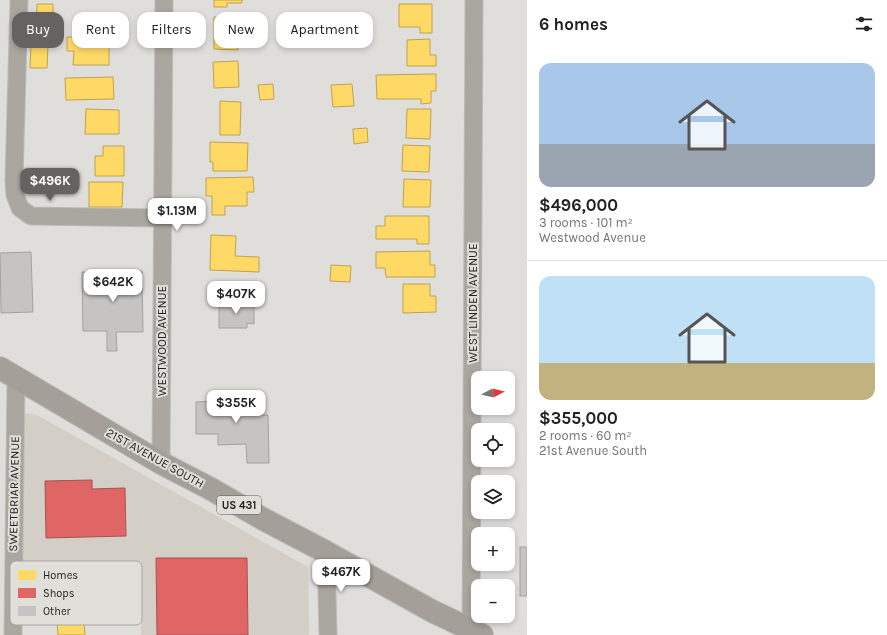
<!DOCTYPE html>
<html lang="en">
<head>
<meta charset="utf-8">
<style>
  body { margin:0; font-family:Karla,sans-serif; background:#f6f6f6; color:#202124; height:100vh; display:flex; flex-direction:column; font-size:15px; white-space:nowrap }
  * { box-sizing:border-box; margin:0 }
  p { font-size:13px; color:#757577 }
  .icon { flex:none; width:22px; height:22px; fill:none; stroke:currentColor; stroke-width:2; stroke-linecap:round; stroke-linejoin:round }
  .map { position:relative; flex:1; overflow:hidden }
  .sheet { display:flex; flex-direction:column; background:#fff; width:360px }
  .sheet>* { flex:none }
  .banner { position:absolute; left:12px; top:12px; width:380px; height:36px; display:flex; gap:8px }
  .needle { width:26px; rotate:83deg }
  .buttons { position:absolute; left:471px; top:371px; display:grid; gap:8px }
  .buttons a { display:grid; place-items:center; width:44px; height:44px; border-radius:8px; background:#fff; box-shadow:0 2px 6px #0003; font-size:20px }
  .price { position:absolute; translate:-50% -34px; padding:0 9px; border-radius:8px; background:#fff; color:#222; font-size:13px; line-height:26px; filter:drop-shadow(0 1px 2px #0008) }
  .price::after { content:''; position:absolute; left:50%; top:24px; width:12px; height:9px; margin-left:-6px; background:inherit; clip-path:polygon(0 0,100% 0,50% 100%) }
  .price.selected { background:#646361; color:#fff }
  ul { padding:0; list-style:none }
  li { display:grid; align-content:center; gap:8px; height:212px; padding:0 12px }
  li+li { border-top:1px solid #e0e0e0 }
  li span { display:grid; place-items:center; height:124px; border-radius:12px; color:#555 }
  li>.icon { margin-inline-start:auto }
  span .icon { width:72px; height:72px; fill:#fffc; stroke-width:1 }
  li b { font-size:17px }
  h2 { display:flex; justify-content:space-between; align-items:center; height:48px; padding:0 12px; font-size:17px }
  .pill { padding:0 14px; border-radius:12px; background:#fff; box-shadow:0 2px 6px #0003; font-size:14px; line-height:36px }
  .pill.selected { background:#646361; color:#fff }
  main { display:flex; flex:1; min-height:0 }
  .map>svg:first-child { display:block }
  .built { fill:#d3cfc7 }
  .homes { fill:#ffd966; stroke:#bda251 }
  .shops { fill:#e06666; stroke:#a75151 }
  .building { fill:#c6c4c2; stroke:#a3a2a0 }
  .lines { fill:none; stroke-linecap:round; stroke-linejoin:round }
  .minor-casing { stroke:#bdbcba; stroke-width:19 }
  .primary-casing { stroke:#bdbcba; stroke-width:24 }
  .minor { stroke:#aaa7a0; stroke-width:17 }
  .primary { stroke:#a49f98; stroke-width:22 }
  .labels { text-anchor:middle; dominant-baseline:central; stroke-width:4; stroke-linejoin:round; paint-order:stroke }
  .shield { fill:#e1dfda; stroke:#5b5a58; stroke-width:1 }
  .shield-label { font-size:11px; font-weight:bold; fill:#222120 }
  .street-label { font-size:12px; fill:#222120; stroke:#e1dfda }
  .key { fill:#e1dfda; stroke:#a8a6a2; stroke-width:1 }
  .key-label { font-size:11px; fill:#222120 }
</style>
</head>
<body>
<main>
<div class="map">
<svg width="527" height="635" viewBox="0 0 527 635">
  <rect width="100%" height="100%" fill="#e0dedb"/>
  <polygon class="built" points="24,413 37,415 308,567 309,635 141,635 141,562 22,565"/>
  <g class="homes">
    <polygon points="214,0 242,0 242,3 227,3 227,7 214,7"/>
    <polygon points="37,4 53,4 53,35 36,34"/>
    <polygon points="399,4 432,4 432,33 420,33 420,27 399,27"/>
    <polygon points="214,17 238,17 238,50 214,49"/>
    <polygon points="67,37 109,37 109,65 73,65 74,51 67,51"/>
    <polygon points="430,39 430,55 436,55 436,66 407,66 407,40"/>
    <polygon points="31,44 48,45 47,68 30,68"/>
    <polygon points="238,61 239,87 214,88 213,62"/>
    <polygon points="436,74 436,91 431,91 431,103 421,104 421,99 377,99 376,75"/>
    <polygon points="113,77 114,99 66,100 65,78"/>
    <polygon points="273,84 274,99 260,100 258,85"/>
    <polygon points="352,84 354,106 333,107 331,85"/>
    <polygon points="220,101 241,102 240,135 220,135"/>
    <polygon points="86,109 119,110 119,134 85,134"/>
    <polygon points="407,109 431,109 430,139 406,138"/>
    <polygon points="367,128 368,142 354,144 353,129"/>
    <polygon points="210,142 248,143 247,171 213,171 213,162 210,162"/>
    <polygon points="403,145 430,146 429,172 402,171"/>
    <polygon points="103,146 124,146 124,176 95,176 95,156 103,156"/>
    <polygon points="253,177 254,192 247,192 247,206 225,206 225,215 212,215 212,196 206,196 206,178"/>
    <polygon points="404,179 431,180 430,207 403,207"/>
    <polygon points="89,182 123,182 122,207 89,207"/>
    <polygon points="385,216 429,216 429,244 417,244 417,239 376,239 376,226 385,226"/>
    <polygon points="211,235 236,236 235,256 259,257 259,272 210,270"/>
    <polygon points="430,251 430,265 435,265 435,277 386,277 385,268 376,268 376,252"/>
    <polygon points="331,265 351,266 350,282 330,281"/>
    <polygon points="403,284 430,284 430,296 436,296 436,312 403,313"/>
    <polygon points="83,610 85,635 58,635 56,612"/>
  </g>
  <g class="shops">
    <polygon points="92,480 92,489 125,488 126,536 46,538 45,481"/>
    <polygon points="156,558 247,558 248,635 157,635"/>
  </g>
  <g class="building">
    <polygon points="31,252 33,312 1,313 0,253"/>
    <polygon points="142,271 143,332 116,332 117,351 107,351 107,331 83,331 82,272"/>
    <polygon points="219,303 254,303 254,324 247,323 247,328 219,328"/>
    <polygon points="254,393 254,415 268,415 269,463 247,463 246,444 218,445 218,434 196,434 196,402 217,401 217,394"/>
    <rect x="520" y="547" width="7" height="49"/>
  </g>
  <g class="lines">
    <g class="minor-casing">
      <g id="minor">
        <polyline points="19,0 14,180 15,195 20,208 31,216 162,218"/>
        <polyline points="161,463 164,0"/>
        <polyline points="326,552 328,635"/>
        <polyline points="471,630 474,0"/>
        <polyline points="13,635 16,377"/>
      </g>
    </g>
    <g class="primary-casing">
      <polyline id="primary" points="0,368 161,463 211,489 263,519 326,552 432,611 482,635"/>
    </g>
    <use href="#minor" class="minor"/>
    <use href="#primary" class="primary"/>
  </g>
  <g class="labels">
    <rect class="shield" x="217" y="496" width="44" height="18" rx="3"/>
    <g class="shield-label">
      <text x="239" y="505">US 431</text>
    </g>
    <g class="street-label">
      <text transform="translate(473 303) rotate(-90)">WEST LINDEN AVENUE</text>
      <text transform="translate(162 341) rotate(-90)">WESTWOOD AVENUE</text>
      <text transform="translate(155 458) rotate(29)">21ST AVENUE SOUTH</text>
      <text transform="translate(14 494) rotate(-89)">SWEETBRIAR AVENUE</text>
    </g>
  </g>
  <rect x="10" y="561" width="132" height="64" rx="6" class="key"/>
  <rect x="18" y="570" width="18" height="10" fill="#ffd966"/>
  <rect x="18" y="588" width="18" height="10" fill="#e06666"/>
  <rect x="18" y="606" width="18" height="10" fill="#c6c4c2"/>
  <g class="key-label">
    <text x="43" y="579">Homes</text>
    <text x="43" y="597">Shops</text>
    <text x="43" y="615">Other</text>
  </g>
</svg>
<div class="buttons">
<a><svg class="needle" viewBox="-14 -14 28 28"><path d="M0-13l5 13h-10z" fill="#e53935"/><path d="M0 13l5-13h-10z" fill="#757577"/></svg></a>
<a><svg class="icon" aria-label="locate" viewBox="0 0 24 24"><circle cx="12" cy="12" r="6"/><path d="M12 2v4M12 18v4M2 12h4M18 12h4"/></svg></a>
<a><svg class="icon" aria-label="layers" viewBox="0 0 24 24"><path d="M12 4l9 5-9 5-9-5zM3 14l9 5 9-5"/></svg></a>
<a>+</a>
<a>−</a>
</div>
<b class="price selected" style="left:50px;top:202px">$496K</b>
<b class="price" style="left:177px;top:232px">$1.13M</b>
<b class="price" style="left:113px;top:303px">$642K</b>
<b class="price" style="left:236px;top:315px">$407K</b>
<b class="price" style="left:236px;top:424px">$355K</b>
<b class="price" style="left:341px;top:593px">$467K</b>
<div class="banner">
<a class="pill selected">Buy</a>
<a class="pill">Rent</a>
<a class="pill">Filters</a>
<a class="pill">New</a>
<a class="pill">Apartment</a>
</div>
</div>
<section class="sheet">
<h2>6 homes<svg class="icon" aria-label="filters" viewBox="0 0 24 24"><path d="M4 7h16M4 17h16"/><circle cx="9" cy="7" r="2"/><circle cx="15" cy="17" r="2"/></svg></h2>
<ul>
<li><span style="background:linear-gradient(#a9c7e8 65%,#9aa5b1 0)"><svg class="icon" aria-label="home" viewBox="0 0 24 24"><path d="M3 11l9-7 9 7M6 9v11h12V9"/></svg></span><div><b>$496,000</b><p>3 rooms · 101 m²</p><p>Westwood Avenue</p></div></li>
<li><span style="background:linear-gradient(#bfe0f5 70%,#c2b280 0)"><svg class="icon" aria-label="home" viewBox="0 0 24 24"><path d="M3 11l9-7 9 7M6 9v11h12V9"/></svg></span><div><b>$355,000</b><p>2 rooms · 60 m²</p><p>21st Avenue South</p></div></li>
</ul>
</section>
</main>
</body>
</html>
